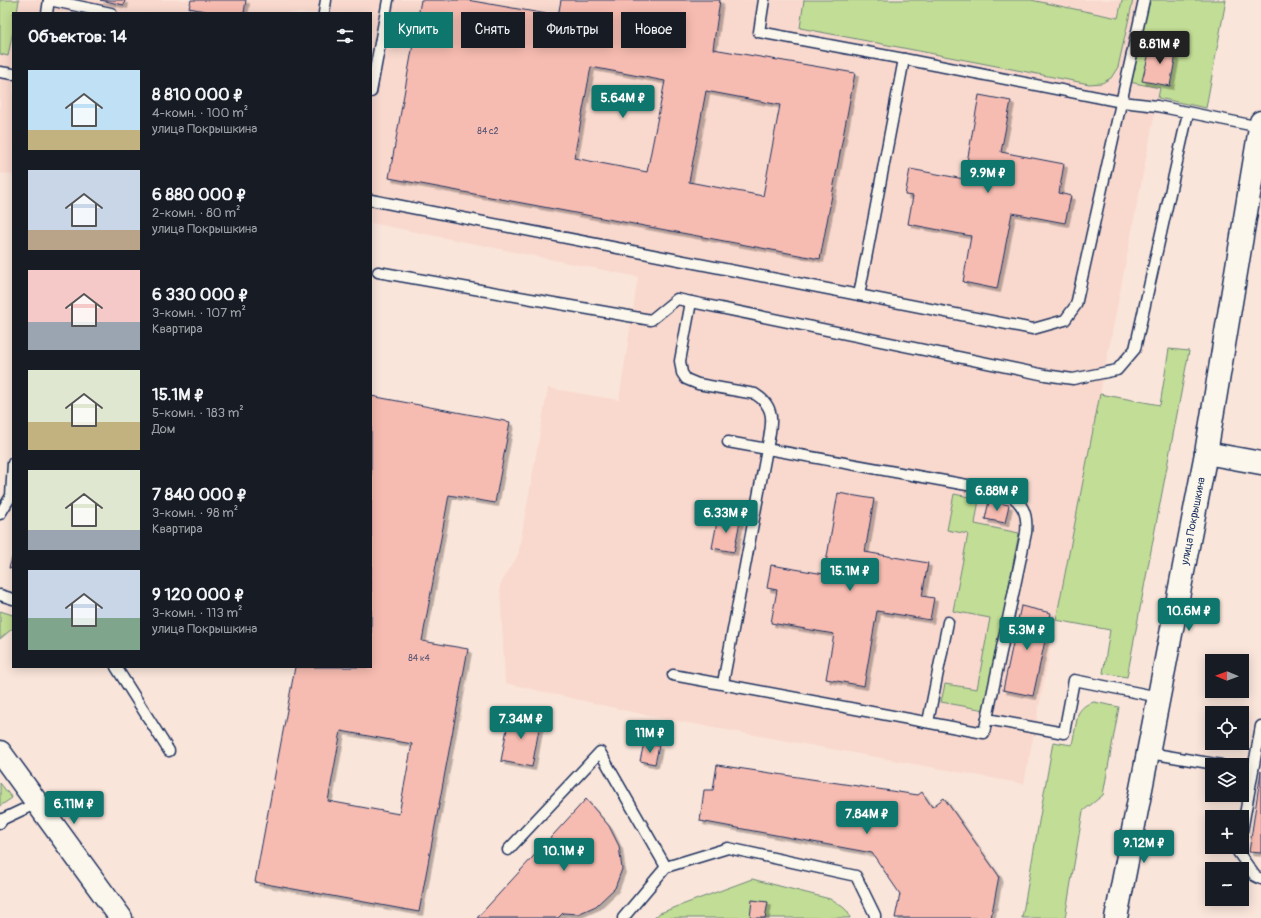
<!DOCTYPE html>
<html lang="ru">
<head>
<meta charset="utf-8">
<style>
  body { margin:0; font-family:Pangolin,sans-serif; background:#20242c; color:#f1f3f6; height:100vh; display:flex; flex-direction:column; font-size:15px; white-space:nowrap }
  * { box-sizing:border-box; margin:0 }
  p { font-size:13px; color:#9ea1a6 }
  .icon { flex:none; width:22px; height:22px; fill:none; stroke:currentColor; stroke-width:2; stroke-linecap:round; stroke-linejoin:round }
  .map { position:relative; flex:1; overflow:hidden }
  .panel { position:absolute; left:12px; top:12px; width:360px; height:656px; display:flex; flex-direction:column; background:#171b24; border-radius:0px; box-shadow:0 2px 10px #0003 }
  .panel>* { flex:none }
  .hud { position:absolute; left:384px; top:12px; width:380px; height:36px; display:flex; gap:8px }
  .needle { width:26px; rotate:271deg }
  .buttons { position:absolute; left:1205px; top:654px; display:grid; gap:8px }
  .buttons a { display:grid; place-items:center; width:44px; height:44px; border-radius:0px; background:#171b24; box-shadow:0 2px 10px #0003; font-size:20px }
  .price { position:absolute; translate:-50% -34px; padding:0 9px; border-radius:4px; background:#0f766e; color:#fff; font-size:13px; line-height:26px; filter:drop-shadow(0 1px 2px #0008) }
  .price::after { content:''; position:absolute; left:50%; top:24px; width:12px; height:9px; margin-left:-6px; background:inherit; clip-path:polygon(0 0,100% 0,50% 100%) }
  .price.current { background:#222; color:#fff }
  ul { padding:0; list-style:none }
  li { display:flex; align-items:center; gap:12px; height:100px; padding:0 16px }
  li span { display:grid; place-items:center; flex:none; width:112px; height:80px; border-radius:0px; color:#555 }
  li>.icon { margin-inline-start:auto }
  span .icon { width:48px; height:48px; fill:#fffc; stroke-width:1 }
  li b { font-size:17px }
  h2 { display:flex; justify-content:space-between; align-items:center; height:48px; padding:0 16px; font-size:17px }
  .pill { padding:0 14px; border-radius:0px; background:#171b24; box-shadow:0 2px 10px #0003; font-size:14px; line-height:36px }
  .pill.current { background:#0f766e; color:#fff }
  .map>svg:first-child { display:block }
  .built { fill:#f9d9ce }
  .green { fill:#c2dd95; stroke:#6e867a }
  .building { fill:#f7bcb1; stroke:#1b2f5e; fill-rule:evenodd; filter:url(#shadow) }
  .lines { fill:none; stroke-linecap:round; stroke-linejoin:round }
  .service-casing { stroke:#1b2f5e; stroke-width:13 }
  .tertiary-casing { stroke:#1b2f5e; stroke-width:25 }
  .secondary-casing { stroke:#1b2f5e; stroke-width:25 }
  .service { stroke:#fbf7ec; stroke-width:10 }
  .tertiary { stroke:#fbf7ec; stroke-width:22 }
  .secondary { stroke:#fbf7ec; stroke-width:22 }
  .labels { text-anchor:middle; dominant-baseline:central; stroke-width:3; stroke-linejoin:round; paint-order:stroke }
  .number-label { font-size:9px; fill:#525273 }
  .street-label { font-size:11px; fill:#1b2f5e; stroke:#fbf7ec }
</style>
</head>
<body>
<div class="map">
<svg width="1261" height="918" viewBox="0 0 1261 918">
  <defs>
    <filter id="shadow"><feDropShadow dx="3.5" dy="3.5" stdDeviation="0" flood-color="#0004"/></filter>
  </defs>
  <rect width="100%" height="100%" fill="#fae5da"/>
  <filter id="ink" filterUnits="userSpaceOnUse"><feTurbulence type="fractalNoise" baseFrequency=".025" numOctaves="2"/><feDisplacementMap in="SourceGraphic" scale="8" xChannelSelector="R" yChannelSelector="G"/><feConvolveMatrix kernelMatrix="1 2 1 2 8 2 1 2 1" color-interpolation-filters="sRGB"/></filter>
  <g filter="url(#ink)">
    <polygon class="built" points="0,0 1177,0 1024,784 650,716 505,683 500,585 518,555 548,388 619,400 638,277 371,223 371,13 13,13 13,175 0,173"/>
    <g class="green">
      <polygon points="0,0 19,0 17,13 13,13 13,31 8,56 0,54"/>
      <polygon points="804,0 1031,0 1118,18 1122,0 1133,0 1118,67 1111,78 1102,83 1089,84 800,28"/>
      <polygon points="1150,0 1226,0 1206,108 1158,98 1160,88 1129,82"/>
      <polygon points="1169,349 1189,351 1127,677 1103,673 1110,630 1056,620 1100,394 1160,405"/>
      <polygon points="954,494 979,499 975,524 1019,533 985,710 941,702 945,684 977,689 990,618 953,611 968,534 947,530"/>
      <polygon points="0,611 13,615 13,628 0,639"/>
      <path d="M1094,702L1119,707L1103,795L1083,811L1065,918H1022L1053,742L1072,745L1078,714C1082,707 1086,704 1094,702Z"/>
      <polygon points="0,783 12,798 0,806"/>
      <path d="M752,879L830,899C838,905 848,907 850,918H654L660,913Z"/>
    </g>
    <g class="building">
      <polygon points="100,0 125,0 124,5"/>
      <polygon points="191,0 246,0 244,13 215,13 189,8"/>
      <path d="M421,0H467L558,16L561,0H720L713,49L855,73L820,259L389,178ZM591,67L665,81L647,172L574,158ZM706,91L780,105L763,196L689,182Z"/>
      <polygon points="1151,45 1177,49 1170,86 1142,81"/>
      <polygon points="979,95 1011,101 1001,152 1064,164 1059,193 1071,196 1065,223 1012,213 997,289 963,282 971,236 908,224 913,196 905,195 910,169 964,179"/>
      <path d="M371,396L510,422L495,503L449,495L422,641L468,649L419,912L255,882L295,667H371ZM341,731L412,744L399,814L328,801Z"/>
      <polygon points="838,493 874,499 865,552 928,563 922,596 934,598 930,620 877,611 864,686 826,679 834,634 771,623 777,590 767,588 771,565 824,574"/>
      <polygon points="989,501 1009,505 1005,523 985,519"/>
      <polygon points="718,517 740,521 734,552 712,548"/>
      <polygon points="13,555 13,569 9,568"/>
      <polygon points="1021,606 1051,613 1033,696 1003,690"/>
      <polygon points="510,712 541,718 532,767 501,761"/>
      <polygon points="644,743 659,746 655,764 640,761"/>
      <polygon points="717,765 918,795 922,792 932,807 944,798 999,876 991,918 895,918 900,894 872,853 700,821 704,790 713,790"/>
      <polygon points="1261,771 1261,853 1249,852"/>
      <polygon points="586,799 609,826 619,846 622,869 615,888 596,906 578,914 563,913 558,918 477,918"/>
      <polygon points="752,900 768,902 765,918 750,918"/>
    </g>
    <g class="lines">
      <g class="service-casing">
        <g id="service">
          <polyline points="49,0 111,13"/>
          <polyline points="764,0 759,32 904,59 1122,102 1157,106 1260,127"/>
          <polyline points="47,13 49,0"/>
          <polyline points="324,13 326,0"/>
          <polyline points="0,72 13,74"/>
          <polyline points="371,92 388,0"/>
          <polyline points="371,200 1033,329 1065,320 1076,305 1144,0"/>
          <polyline points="378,272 651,320 677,299 1045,375 1073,379 1117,370 1135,349 1188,113"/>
          <polyline points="859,295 904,59"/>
          <path d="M691,302L680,361L682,373L686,379L698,384L755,394C778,408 771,426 767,449L723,683"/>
          <polyline points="0,514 11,496 13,463"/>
          <polyline points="0,595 13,599"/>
          <polyline points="116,667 169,751"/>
          <path d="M673,675L984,733L1026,533C1028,513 1023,503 1006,492L728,442"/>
          <polyline points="987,719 1064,733 1074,680 1159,697"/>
          <polyline points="928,722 948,622"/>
          <polyline points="1149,753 1221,765"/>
          <polyline points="0,823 3,819 37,803"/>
          <polyline points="1242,831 1261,726"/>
          <polyline points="1239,847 1238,852 1255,876 1261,879"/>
          <polyline points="508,850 600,752 666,867"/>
          <polyline points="623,918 666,867 728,848 856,876 875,915 875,918"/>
        </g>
      </g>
      <g class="tertiary-casing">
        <g id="tertiary">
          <polyline points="1206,453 1261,463"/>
          <polyline points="0,752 121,918"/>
        </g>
      </g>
      <g class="secondary-casing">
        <polyline id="secondary" points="1116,918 1206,453 1261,122"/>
      </g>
      <use href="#service" class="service"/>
      <use href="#tertiary" class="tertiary"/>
      <use href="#secondary" class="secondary"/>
    </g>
  </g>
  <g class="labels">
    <g class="number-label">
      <text x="488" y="131">84 с2</text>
      <text x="419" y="658">84 к4</text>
    </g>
    <g class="street-label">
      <text transform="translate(1193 521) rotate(-79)">улица Покрышкина</text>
    </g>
  </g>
</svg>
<div class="buttons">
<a><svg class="needle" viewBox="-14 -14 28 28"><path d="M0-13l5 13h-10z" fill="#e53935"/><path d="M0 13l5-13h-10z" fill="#9ea1a6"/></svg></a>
<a><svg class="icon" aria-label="locate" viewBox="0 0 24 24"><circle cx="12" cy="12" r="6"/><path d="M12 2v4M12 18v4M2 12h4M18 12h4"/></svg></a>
<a><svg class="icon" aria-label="layers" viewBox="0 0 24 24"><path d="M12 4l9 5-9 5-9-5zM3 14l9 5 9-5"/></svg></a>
<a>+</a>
<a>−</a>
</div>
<b class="price current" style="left:1160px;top:65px">8.81M ₽</b>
<b class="price" style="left:623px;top:119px">5.64M ₽</b>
<b class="price" style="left:988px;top:194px">9.9M ₽</b>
<b class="price" style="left:997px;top:512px">6.88M ₽</b>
<b class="price" style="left:726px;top:534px">6.33M ₽</b>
<b class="price" style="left:850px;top:592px">15.1M ₽</b>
<b class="price" style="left:1189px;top:632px">10.6M ₽</b>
<b class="price" style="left:1027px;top:651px">5.3M ₽</b>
<b class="price" style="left:521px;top:740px">7.34M ₽</b>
<b class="price" style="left:650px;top:754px">11M ₽</b>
<b class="price" style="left:74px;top:825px">6.11M ₽</b>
<b class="price" style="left:867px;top:835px">7.84M ₽</b>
<b class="price" style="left:1144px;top:864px">9.12M ₽</b>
<b class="price" style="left:564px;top:872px">10.1M ₽</b>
<div class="hud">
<a class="pill current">Купить</a>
<a class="pill">Снять</a>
<a class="pill">Фильтры</a>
<a class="pill">Новое</a>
</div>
<section class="panel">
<h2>Объектов: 14<svg class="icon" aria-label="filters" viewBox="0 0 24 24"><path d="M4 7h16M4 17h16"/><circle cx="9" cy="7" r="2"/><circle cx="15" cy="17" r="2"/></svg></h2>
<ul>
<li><span style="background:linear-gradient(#bfe0f5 75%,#c2b280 0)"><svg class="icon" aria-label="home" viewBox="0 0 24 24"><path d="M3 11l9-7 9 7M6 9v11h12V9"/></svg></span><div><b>8 810 000 ₽</b><p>4-комн. · 100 m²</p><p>улица Покрышкина</p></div></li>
<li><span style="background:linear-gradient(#c9d6e8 75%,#b9a48a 0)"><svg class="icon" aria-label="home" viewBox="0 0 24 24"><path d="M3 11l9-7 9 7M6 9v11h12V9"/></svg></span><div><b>6 880 000 ₽</b><p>2-комн. · 80 m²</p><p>улица Покрышкина</p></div></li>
<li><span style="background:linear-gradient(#f6c9c9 65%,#9aa5b1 0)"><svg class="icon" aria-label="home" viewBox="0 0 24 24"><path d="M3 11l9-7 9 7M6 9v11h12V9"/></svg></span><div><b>6 330 000 ₽</b><p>3-комн. · 107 m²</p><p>Квартира</p></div></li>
<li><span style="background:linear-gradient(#dfe7d0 65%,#c2b280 0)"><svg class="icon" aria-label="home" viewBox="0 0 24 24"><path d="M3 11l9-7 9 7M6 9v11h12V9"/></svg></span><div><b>15.1M ₽</b><p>5-комн. · 183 m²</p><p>Дом</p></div></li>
<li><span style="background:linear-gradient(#dfe7d0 75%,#9aa5b1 0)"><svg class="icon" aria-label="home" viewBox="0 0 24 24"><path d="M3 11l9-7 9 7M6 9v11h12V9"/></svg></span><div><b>7 840 000 ₽</b><p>3-комн. · 98 m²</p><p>Квартира</p></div></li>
<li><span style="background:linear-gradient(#c9d6e8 60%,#7fa58c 0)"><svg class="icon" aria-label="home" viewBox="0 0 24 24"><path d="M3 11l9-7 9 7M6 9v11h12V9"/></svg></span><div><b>9 120 000 ₽</b><p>3-комн. · 113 m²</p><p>улица Покрышкина</p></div></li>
</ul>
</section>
</div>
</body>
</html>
